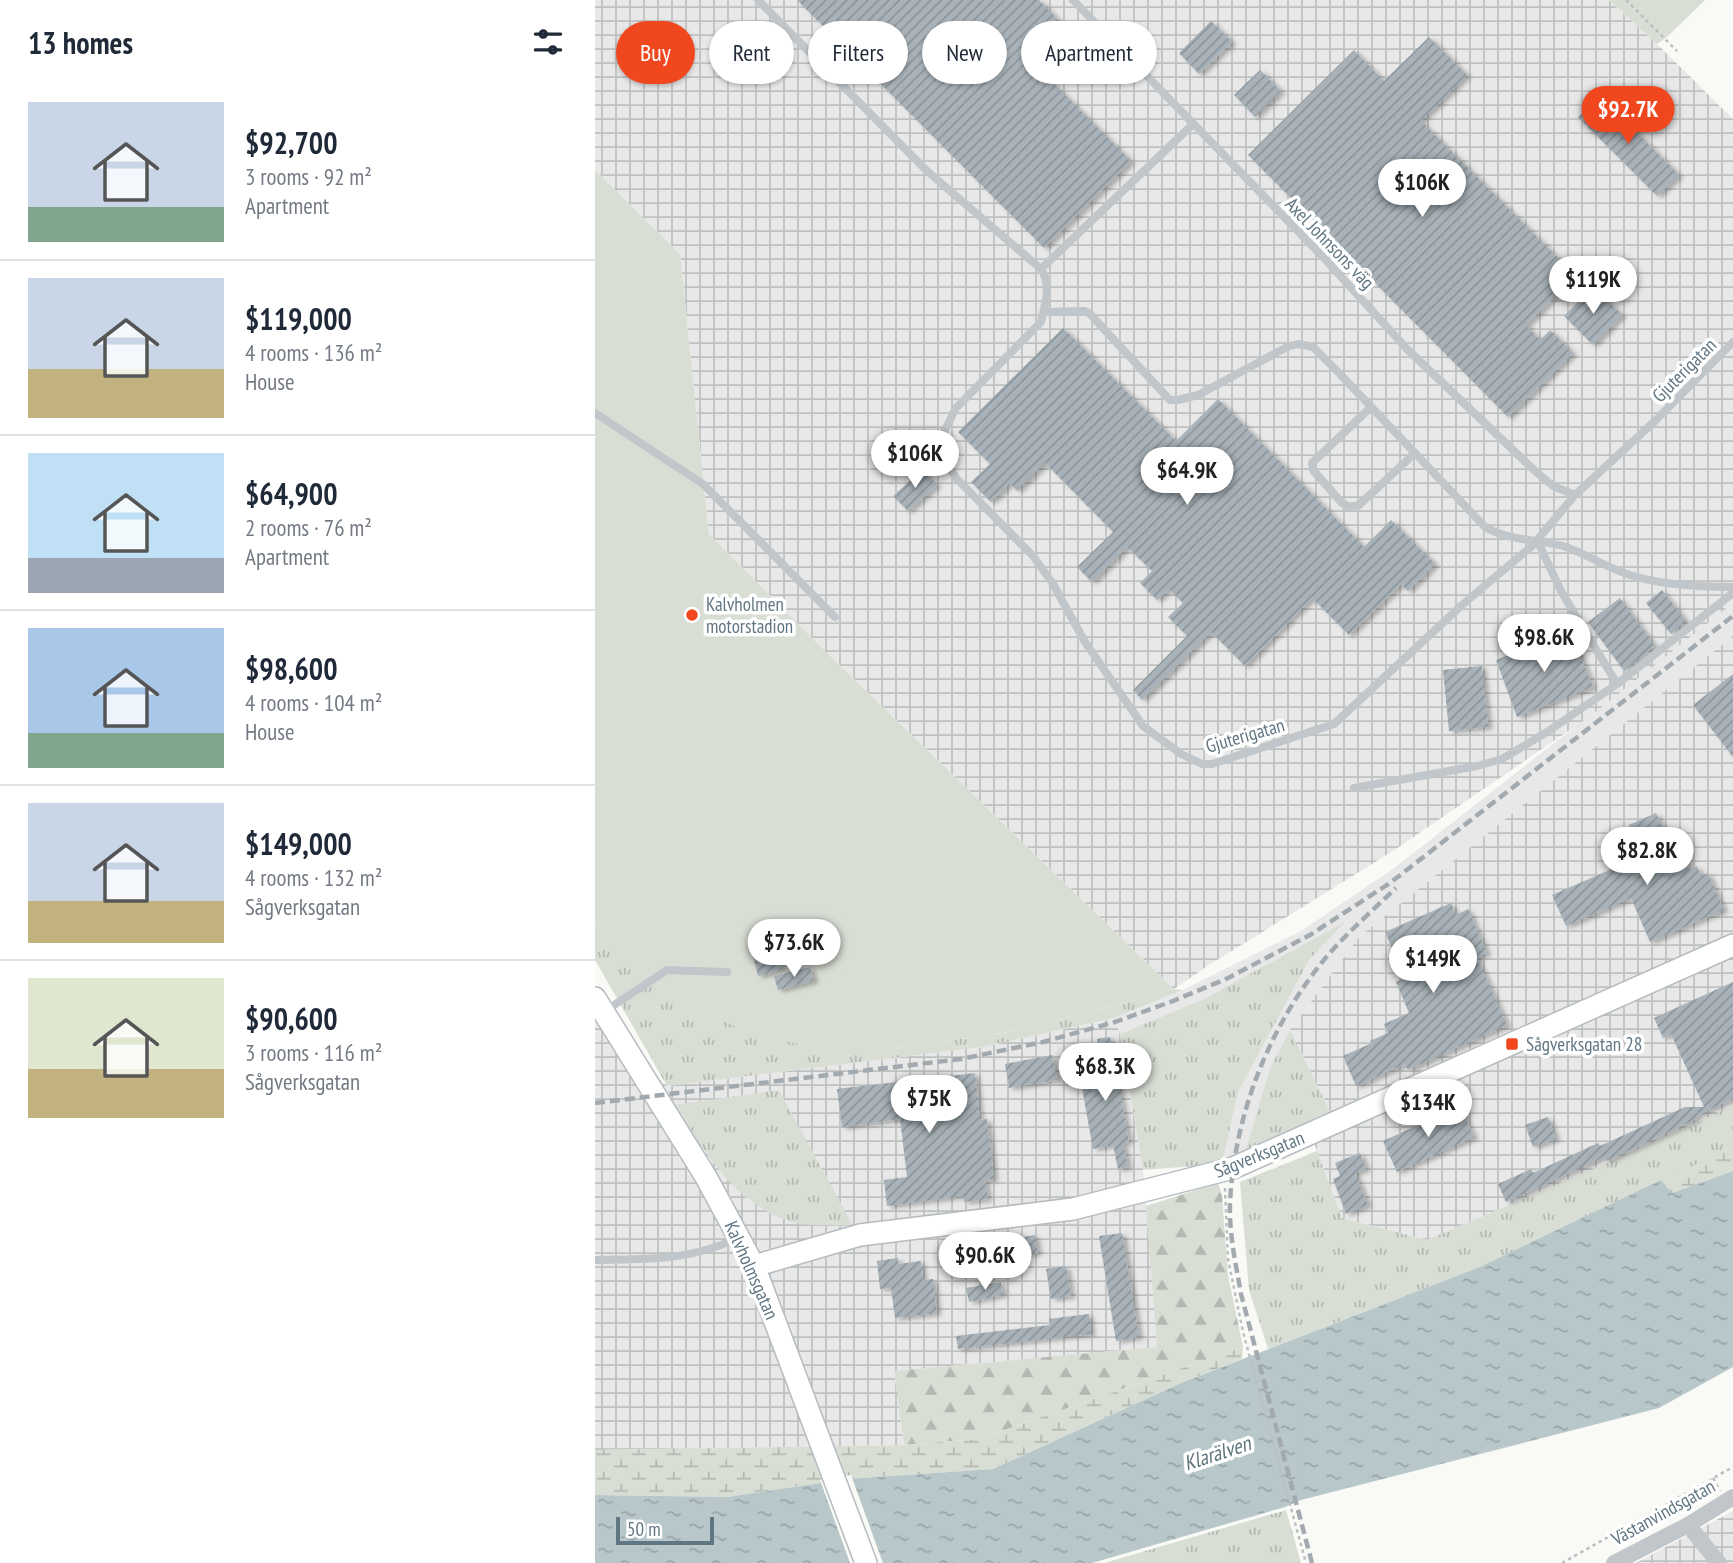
<!DOCTYPE html>
<html lang="en">
<head>
<meta charset="utf-8">
<style>
  body { margin:0; font-family:"PT Sans Narrow",sans-serif; background:#f2f2f3; color:#1f2937; height:100vh; display:flex; flex-direction:column; font-size:26px; white-space:nowrap }
  * { box-sizing:border-box; margin:0 }
  p { font-size:23px; color:#747a83 }
  .icon { flex:none; width:38px; height:38px; fill:none; stroke:currentColor; stroke-width:2; stroke-linecap:round; stroke-linejoin:round }
  .map { position:relative; flex:1; overflow:hidden }
  .details { display:flex; flex-direction:column; background:#fff; width:595px }
  .details>* { flex:none }
  .top-card { position:absolute; left:21px; top:21px; width:665px; height:63px; display:flex; gap:14px }
  .scale { position:absolute; left:21px; bottom:18px; width:98px; box-sizing:border-box; padding-left:7px; border:4px solid #617683; border-top:0; font-size:19px; line-height:24px; white-space:nowrap; color:#617683; -webkit-text-stroke:5px #fff; paint-order:stroke }
  .price { position:absolute; translate:-50% -60px; padding:0 16px; border-radius:24px; background:#fff; color:#222; font-size:23px; line-height:46px; filter:drop-shadow(0 2px 4px #0008) }
  .price::after { content:''; position:absolute; left:50%; top:42px; width:21px; height:16px; margin-left:-10px; background:inherit; clip-path:polygon(0 0,100% 0,50% 100%) }
  .price.current { background:#f0471f; color:#fff }
  ul { padding:0; list-style:none }
  li { display:flex; align-items:center; gap:21px; height:175px; padding:0 28px }
  li+li { border-top:2px solid #e0e1e3 }
  li span { display:grid; place-items:center; flex:none; width:196px; height:140px; border-radius:0px; color:#555 }
  li>.icon { margin-inline-start:auto }
  span .icon { width:84px; height:84px; fill:#fffc; stroke-width:1 }
  li b { font-size:30px }
  h2 { display:flex; justify-content:space-between; align-items:center; height:84px; padding:0 28px; font-size:30px }
  .pill { padding:0 24px; border-radius:32px; background:#fff; box-shadow:0 2px 5px #0004; font-size:24px; line-height:63px }
  .pill.current { background:#f0471f; color:#fff }
  main { display:flex; flex:1; min-height:0 }
  .map>svg:first-child { display:block }
  .built { fill:#e7e8e7 }
  .industrial { fill:url(#industrial-grid) }
  .grass { fill:url(#grass-tufts) }
  .forest { fill:url(#forest-firs) }
  .wetland { fill:url(#wetland-marsh) }
  .park { fill:#d9ded5 }
  .water { fill:url(#water-ripples) }
  .pier { fill:#f9f9f6 }
  .building { fill:url(#building-hatch); filter:url(#shadow) }
  .lines { fill:none; stroke-linecap:round; stroke-linejoin:round }
  .secondary-casing { stroke:#b5bcc1; stroke-width:24 }
  .path { stroke:#bbbfc2; stroke-width:2.5; stroke-dasharray:3.5 3.5; stroke-linecap:butt }
  .lane { stroke:#c1c6ca; stroke-width:8 }
  .street { stroke:#c1c6ca; stroke-width:16 }
  .secondary { stroke:#fff; stroke-width:21 }
  .rail { stroke:#a2aab0; stroke-width:4.5; stroke-dasharray:10 5; stroke-linecap:butt }
  .poi-dot { fill:#f0471f; stroke:#fff; stroke-width:2.5 }
  .labels { text-anchor:middle; dominant-baseline:central; stroke-width:7; stroke-linejoin:round; paint-order:stroke }
  .street-label { font-size:19px; fill:#617683; stroke:#fff }
  .poi-label { font-size:19px; fill:#617683; stroke:#fff; text-anchor:start }
  .water-label { font-size:21px; font-style:italic; fill:#5d767d; stroke:#fff }
</style>
</head>
<body>
<main>
<section class="details">
<h2>13 homes<svg class="icon" aria-label="filters" viewBox="0 0 24 24"><path d="M4 7h16M4 17h16"/><circle cx="9" cy="7" r="2"/><circle cx="15" cy="17" r="2"/></svg></h2>
<ul>
<li><span style="background:linear-gradient(#c9d6e8 75%,#7fa58c 0)"><svg class="icon" aria-label="home" viewBox="0 0 24 24"><path d="M3 11l9-7 9 7M6 9v11h12V9"/></svg></span><div><b>$92,700</b><p>3 rooms · 92 m²</p><p>Apartment</p></div></li>
<li><span style="background:linear-gradient(#c9d6e8 65%,#c2b280 0)"><svg class="icon" aria-label="home" viewBox="0 0 24 24"><path d="M3 11l9-7 9 7M6 9v11h12V9"/></svg></span><div><b>$119,000</b><p>4 rooms · 136 m²</p><p>House</p></div></li>
<li><span style="background:linear-gradient(#bfe0f5 75%,#9aa5b1 0)"><svg class="icon" aria-label="home" viewBox="0 0 24 24"><path d="M3 11l9-7 9 7M6 9v11h12V9"/></svg></span><div><b>$64,900</b><p>2 rooms · 76 m²</p><p>Apartment</p></div></li>
<li><span style="background:linear-gradient(#a9c7e8 75%,#7fa58c 0)"><svg class="icon" aria-label="home" viewBox="0 0 24 24"><path d="M3 11l9-7 9 7M6 9v11h12V9"/></svg></span><div><b>$98,600</b><p>4 rooms · 104 m²</p><p>House</p></div></li>
<li><span style="background:linear-gradient(#c9d6e8 70%,#c2b280 0)"><svg class="icon" aria-label="home" viewBox="0 0 24 24"><path d="M3 11l9-7 9 7M6 9v11h12V9"/></svg></span><div><b>$149,000</b><p>4 rooms · 132 m²</p><p>Sågverksgatan</p></div></li>
<li><span style="background:linear-gradient(#dfe7d0 65%,#c2b280 0)"><svg class="icon" aria-label="home" viewBox="0 0 24 24"><path d="M3 11l9-7 9 7M6 9v11h12V9"/></svg></span><div><b>$90,600</b><p>3 rooms · 116 m²</p><p>Sågverksgatan</p></div></li>
</ul>
</section>
<div class="map">
<svg width="1138" height="1563" viewBox="0 0 1138 1563">
  <defs>
    <pattern id="industrial-grid" width="8" height="8" patternUnits="userSpaceOnUse" patternTransform="scale(1.75)"><rect width="8" height="8" fill="#e7e8e7"/><path d="M0 4h8M4 0v8" fill="none" stroke="#bfc1c1"/></pattern>
    <pattern id="grass-tufts" width="24" height="20" patternUnits="userSpaceOnUse" patternTransform="scale(1.75)"><rect width="24" height="20" fill="#d9ded5"/><path d="M3 7l-1-3M5 7V3M7 7l1-3M15 17l-1-3M17 17v-4M19 17l1-3" fill="none" stroke="#b3b9b2"/></pattern>
    <pattern id="forest-firs" width="22" height="20" patternUnits="userSpaceOnUse" patternTransform="scale(1.75)"><rect width="22" height="20" fill="#d9ded5"/><path d="M5 1l3.5 6h-7zM16 11l3.5 6h-7z" fill="#b3b9b2"/></pattern>
    <pattern id="wetland-marsh" width="20" height="14" patternUnits="userSpaceOnUse" patternTransform="scale(1.75)"><rect width="20" height="14" fill="#d9ded5"/><path d="M1 5h8M5 5V1M11 12h8M15 12V8" fill="none" stroke="#b3b9b2"/></pattern>
    <pattern id="water-ripples" width="26" height="14" patternUnits="userSpaceOnUse" patternTransform="scale(1.75)"><rect width="26" height="14" fill="#b8c7ca"/><path d="M2 4q2-2 4 0t4 0M15 11q2-2 4 0t4 0" fill="none" stroke="#99a6a9"/></pattern>
    <pattern id="building-hatch" width="6" height="6" patternUnits="userSpaceOnUse" patternTransform="scale(1.75)"><rect width="6" height="6" fill="#a8b2b8"/><path d="M-1 1l2-2M0 6l6-6M5 7l2-2" fill="none" stroke="#8c959b"/></pattern>
    <filter id="shadow"><feDropShadow dx="4.5" dy="2.5" stdDeviation="2" flood-color="#0004"/></filter>
  </defs>
  <rect width="100%" height="100%" fill="#f9f9f6"/>
  <polygon class="built" points="1138,603 1138,636 764,937 695,1030 675,1068 650,1152 627,1164 643,1092 714,960 748,924 609,999 525,1034 519,1018 588,990 706,931 798,869"/>
  <g class="industrial">
    <polygon points="0,0 1014,0 1062,44 1138,119 1138,603 998,714 801,849 611,967 579,989 232,653 114,534 85,254 0,170"/>
    <polygon points="1138,636 1138,1106 1001,1168 832,1240 747,1218 712,1124 735,1111 695,1030 764,937"/>
    <polygon points="0,1016 72,1086 388,1047 519,1018 525,1034 548,1170 563,1347 299,1371 309,1445 0,1450"/>
    <polygon points="1138,1511 1138,1563 1041,1563 1067,1549"/>
  </g>
  <g class="grass">
    <polygon points="0,920 58,979 102,1011 233,1049 296,1049 428,1030 579,989 588,990 519,1018 388,1047 72,1086 0,960"/>
    <polygon points="750,922 714,960 643,1092 627,1164 548,1170 525,1034 609,999"/>
    <polygon points="695,1030 735,1111 650,1152 675,1068"/>
    <path d="M184,1090L258,1226C239,1225 210,1227 194,1221C136,1201 111,1152 80,1105Z"/>
    <polygon points="1138,1106 1138,1148 887,1266 673,1349 654,1290 645,1182 722,1151 747,1218 832,1240 1001,1168"/>
    <polygon points="691,1510 706,1563 509,1563"/>
  </g>
  <g class="forest">
    <polygon points="1014,0 1029,0 1072,37 1062,44"/>
    <polygon points="623,1183 627,1195 633,1275 648,1347 384,1439 309,1445 299,1371 562,1347 551,1206"/>
  </g>
  <g class="wetland">
    <polygon points="1138,1148 1138,1171 1077,1193 1066,1180"/>
    <polygon points="648,1347 647,1359 586,1383 398,1469 252,1479 132,1497 0,1495 0,1450 309,1445 384,1439"/>
  </g>
  <g class="park">
    <polygon points="1029,0 1110,0 1072,37"/>
    <polygon points="0,170 85,254 114,534 232,653 579,989 428,1030 296,1049 233,1049 167,1037 102,1011 58,979 0,920"/>
  </g>
  <polygon class="water" points="1138,1171 1138,1367 1064,1408 706,1500 690,1507 497,1563 0,1563 0,1495 132,1497 252,1479 398,1469 586,1383 887,1266 1066,1180 1077,1193"/>
  <polygon class="pier" points="256,1475 288,1563 255,1563 225,1480"/>
  <g class="building">
    <polygon points="202,0 444,0 489,46 455,80 536,161 449,248"/>
    <polygon points="616,21 637,42 604,74 584,53"/>
    <polygon points="834,37 872,75 826,121 981,276 931,325 945,340 955,330 978,353 913,417 653,155 759,50 789,81"/>
    <polygon points="665,70 686,91 660,117 639,95"/>
    <polygon points="1005,95 1084,175 1062,196 983,117"/>
    <polygon points="998,287 1027,315 998,345 969,316"/>
    <polygon points="468,328 581,441 623,399 769,547 796,520 840,564 813,591 806,584 754,635 717,598 650,666 616,632 547,700 538,690 592,636 573,617 588,603 574,589 562,600 545,583 557,571 532,547 497,582 482,567 518,532 450,463 422,491 415,483 396,502 376,482 395,464 363,432"/>
    <polygon points="327,470 342,485 313,511 298,496"/>
    <polygon points="1067,590 1091,621 1076,634 1051,603"/>
    <polygon points="1025,598 1060,646 1029,671 993,622"/>
    <polygon points="975,630 998,687 922,717 901,660"/>
    <polygon points="887,666 893,727 854,731 848,670"/>
    <polygon points="1138,674 1138,757 1098,705"/>
    <polygon points="1061,813 1075,845 1084,842 1095,869 1102,866 1106,876 1113,873 1129,910 1055,942 1036,898 971,926 957,895 1047,856 1034,825"/>
    <polygon points="856,903 861,915 873,909 892,953 882,958 912,1025 813,1070 810,1064 761,1086 748,1056 777,1043 775,1041 793,1033 789,1024 814,1013 801,982 810,978 790,932"/>
    <polygon points="181,946 187,970 163,976 157,952"/>
    <polygon points="215,967 219,981 183,990 179,976"/>
    <polygon points="1138,982 1138,1099 1101,1116 1102,1119 1011,1161 1009,1157 911,1202 903,1184 936,1169 938,1173 1003,1143 1005,1146 1090,1107 1109,1107 1076,1034 1068,1038 1059,1018"/>
    <polygon points="515,1037 534,1142 528,1143 533,1167 523,1169 518,1145 498,1149 483,1066 506,1062 502,1039"/>
    <polygon points="457,1055 462,1080 414,1088 410,1064"/>
    <polygon points="380,1073 385,1120 392,1119 399,1179 390,1180 393,1199 369,1202 368,1196 292,1206 289,1180 312,1177 305,1119 247,1127 242,1089"/>
    <polygon points="865,1106 879,1137 802,1172 788,1141"/>
    <polygon points="953,1117 961,1139 938,1147 930,1125"/>
    <polygon points="765,1153 771,1169 760,1173 773,1205 751,1214 738,1179 745,1176 740,1163"/>
    <polygon points="527,1233 544,1337 521,1341 504,1236"/>
    <polygon points="440,1235 443,1253 419,1256 417,1239"/>
    <polygon points="303,1258 303,1264 326,1261 328,1280 338,1279 342,1313 300,1318 296,1288 285,1289 282,1261"/>
    <polygon points="471,1266 476,1296 456,1299 451,1269"/>
    <polygon points="406,1282 408,1295 374,1302 371,1288"/>
    <polygon points="494,1314 496,1334 363,1349 361,1336 455,1325 454,1319"/>
  </g>
  <g class="lines">
    <g class="secondary-casing">
      <g id="secondary">
        <polyline points="0,998 111,1177 159,1266 271,1563"/>
        <polyline points="159,1266 265,1235 478,1209 638,1168 1138,945"/>
      </g>
    </g>
    <g class="path">
      <polyline points="1031,0 1082,51"/>
      <polyline points="630,1188 633,1259 648,1332 711,1563"/>
      <polyline points="1118,1478 1125,1491"/>
      <polyline points="967,1563 1138,1467"/>
    </g>
    <g class="lane">
      <path d="M163,0L332,171L446,269C457,286 450,304 446,322L361,408L348,434L349,454L352,464L361,478L438,556L458,584L490,642L548,726L586,754L607,764H617L739,724L867,605L937,546L980,495L1061,420L1138,342"/>
      <polyline points="478,0 730,259 812,349 939,470 958,486 980,495"/>
      <polyline points="446,269 597,125"/>
      <path d="M449,312L490,311L494,313L575,400H583L603,395L692,347L703,344L718,347L743,372L890,527C914,541 941,539 968,546C990,553 1010,567 1032,574C1064,585 1104,587 1138,587"/>
      <polyline points="776,407 717,463 718,470 746,502 754,507 764,505 820,453"/>
      <polyline points="0,413 108,484 240,617"/>
      <polyline points="942,540 966,591 1022,684"/>
      <polyline points="759,788 882,766 907,759 952,732 1022,684 1138,593"/>
      <polyline points="10,1011 72,970 132,972"/>
      <path d="M0,1260C50,1259 96,1261 142,1238"/>
    </g>
    <g class="street">
      <polyline points="1093,1525 1124,1563"/>
      <polyline points="1019,1563 1093,1525 1138,1497"/>
    </g>
    <use href="#secondary" class="secondary"/>
    <g class="rail">
      <polyline points="0,1103 366,1059 448,1042 520,1022 578,1001 631,979 715,935 795,883 1138,616"/>
      <path d="M717,1563L646,1294C641,1265 634,1234 635,1204C639,1114 675,1024 733,955C754,931 779,909 801,888"/>
    </g>
  </g>
  <g class="poi-dot">
    <circle cx="97" cy="615" r="7"/>
    <rect x="910" y="1037" width="14" height="14" rx="3.5"/>
  </g>
  <g class="labels">
    <g class="street-label">
      <text transform="translate(735 243) rotate(46)">Axel Johnsons väg</text>
      <text transform="translate(1089 370) rotate(-45)">Gjuterigatan</text>
      <text transform="translate(650 735) rotate(-16)">Gjuterigatan</text>
      <text transform="translate(664 1154) rotate(-22)">Sågverksgatan</text>
      <text transform="translate(157 1270) rotate(66)">Kalvholmsgatan</text>
      <text transform="translate(1068 1512) rotate(-29)">Västanvindsgatan</text>
    </g>
    <g class="poi-label">
      <text x="111" y="604">Kalvholmen<tspan x="111" dy="22">motorstadion</tspan></text>
      <text x="931" y="1044">Sågverksgatan 28</text>
    </g>
    <g class="water-label">
      <text transform="translate(622 1453) rotate(-18)">Klarälven</text>
    </g>
  </g>
</svg>
<div class="scale">50 m</div>
<b class="price current" style="left:1033px;top:146px">$92.7K</b>
<b class="price" style="left:827px;top:219px">$106K</b>
<b class="price" style="left:998px;top:316px">$119K</b>
<b class="price" style="left:320px;top:490px">$106K</b>
<b class="price" style="left:592px;top:507px">$64.9K</b>
<b class="price" style="left:949px;top:674px">$98.6K</b>
<b class="price" style="left:1052px;top:887px">$82.8K</b>
<b class="price" style="left:199px;top:979px">$73.6K</b>
<b class="price" style="left:838px;top:995px">$149K</b>
<b class="price" style="left:510px;top:1103px">$68.3K</b>
<b class="price" style="left:334px;top:1135px">$75K</b>
<b class="price" style="left:833px;top:1139px">$134K</b>
<b class="price" style="left:390px;top:1292px">$90.6K</b>
<div class="top-card">
<a class="pill current">Buy</a>
<a class="pill">Rent</a>
<a class="pill">Filters</a>
<a class="pill">New</a>
<a class="pill">Apartment</a>
</div>
</div>
</main>
</body>
</html>
